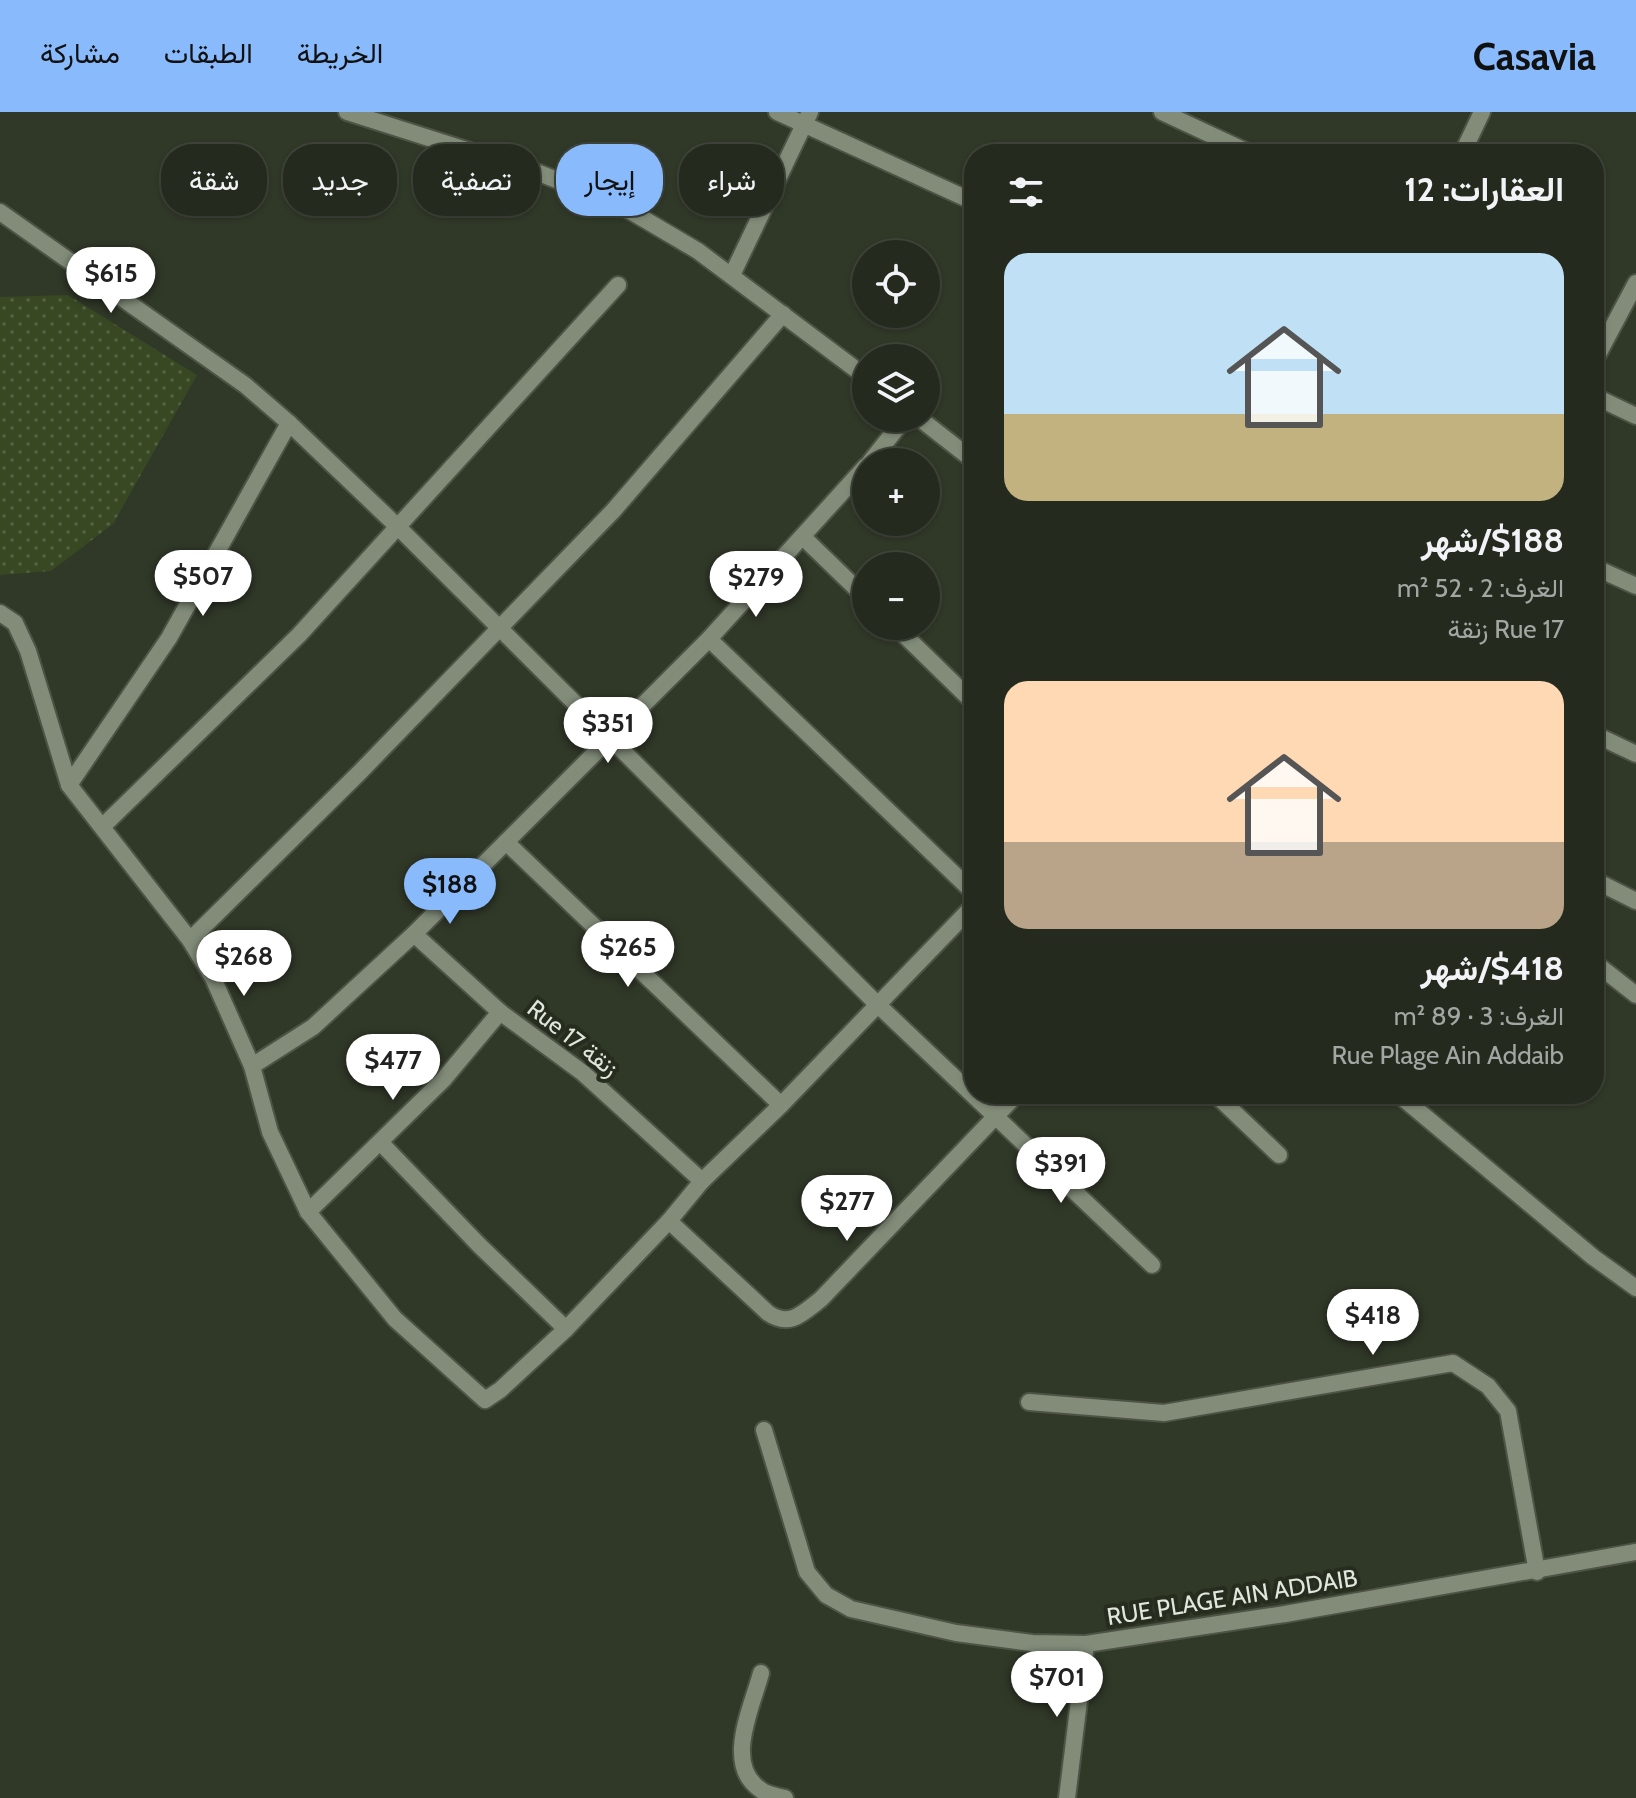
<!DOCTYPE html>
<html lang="ar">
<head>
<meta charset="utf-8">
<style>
  body { margin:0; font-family:Cabin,Vazirmatn,sans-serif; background:#30362b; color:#f1f3f6; direction:rtl; height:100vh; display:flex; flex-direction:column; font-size:30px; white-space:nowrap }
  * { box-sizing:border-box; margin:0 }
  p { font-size:26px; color:#a3a7a4 }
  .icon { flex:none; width:44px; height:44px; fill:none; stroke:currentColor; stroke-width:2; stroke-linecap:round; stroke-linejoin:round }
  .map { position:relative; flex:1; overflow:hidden; direction:ltr }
  .sheet { position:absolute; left:964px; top:32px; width:640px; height:960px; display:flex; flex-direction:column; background:#242a1e; border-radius:32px; box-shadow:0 2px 6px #0004,0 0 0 2px #41463c; direction:rtl }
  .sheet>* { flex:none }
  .banner { position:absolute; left:24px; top:32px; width:760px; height:72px; direction:rtl; display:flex; gap:16px }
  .fabs { position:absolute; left:852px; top:128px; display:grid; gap:16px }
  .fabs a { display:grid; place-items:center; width:88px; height:88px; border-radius:50%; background:#242a1e; box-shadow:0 2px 6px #0004,0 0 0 2px #41463c; font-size:40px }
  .price { position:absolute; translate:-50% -68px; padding:0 18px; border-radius:28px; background:#fff; color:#222; font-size:26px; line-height:52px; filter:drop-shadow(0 2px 4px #0008) }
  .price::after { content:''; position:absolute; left:50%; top:48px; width:24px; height:18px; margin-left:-12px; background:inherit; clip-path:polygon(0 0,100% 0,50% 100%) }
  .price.on { background:#89bafc; color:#111 }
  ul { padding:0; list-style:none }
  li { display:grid; align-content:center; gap:16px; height:424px; padding:0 40px }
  li span { display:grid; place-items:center; height:248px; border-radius:24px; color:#555 }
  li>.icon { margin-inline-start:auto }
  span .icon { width:144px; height:144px; fill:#fffc; stroke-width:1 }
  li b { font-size:34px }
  h2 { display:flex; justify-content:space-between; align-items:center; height:96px; padding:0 40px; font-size:34px }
  .pill { padding:0 28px; border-radius:32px; background:#242a1e; box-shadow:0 2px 6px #0004,0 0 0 2px #41463c; font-size:28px; line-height:72px }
  .pill.on { background:#89bafc; color:#111 }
  header { display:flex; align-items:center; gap:48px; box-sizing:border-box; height:112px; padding:0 40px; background:#89bafc; color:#111 }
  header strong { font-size:38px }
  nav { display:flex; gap:44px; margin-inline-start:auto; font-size:28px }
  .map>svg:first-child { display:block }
  .grass { fill:url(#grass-dots) }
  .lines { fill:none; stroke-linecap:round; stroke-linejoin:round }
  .minor-casing { stroke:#4d5345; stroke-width:20 }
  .tertiary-casing { stroke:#4d5345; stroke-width:20 }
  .minor { stroke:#828c79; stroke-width:16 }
  .tertiary { stroke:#828c79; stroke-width:16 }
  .labels { text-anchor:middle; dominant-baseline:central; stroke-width:8; stroke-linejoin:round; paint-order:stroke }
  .street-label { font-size:24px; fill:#e2e7dd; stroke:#262d1e }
</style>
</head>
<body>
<header>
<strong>Casavia</strong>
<nav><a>الخريطة</a><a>الطبقات</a><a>مشاركة</a></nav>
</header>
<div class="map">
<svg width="1636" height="1686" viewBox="0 0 1636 1686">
  <defs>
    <pattern id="grass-dots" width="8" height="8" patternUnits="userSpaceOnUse" patternTransform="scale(2)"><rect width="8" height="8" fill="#374823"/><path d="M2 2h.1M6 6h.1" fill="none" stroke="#546242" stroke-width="1.8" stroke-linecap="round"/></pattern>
  </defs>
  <rect width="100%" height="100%" fill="#303828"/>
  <polygon class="grass" points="68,183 197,263 113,412 51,459 0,463 0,185"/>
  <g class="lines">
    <g class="minor-casing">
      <g id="minor">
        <polyline points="777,0 974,90"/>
        <polyline points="1162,0 1252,42"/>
        <polyline points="1462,42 1482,0"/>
        <polyline points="0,100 245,273 289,311 399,416 877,892 1152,1153"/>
        <polyline points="732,163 810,0"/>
        <polyline points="1594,250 1636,171"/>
        <polyline points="1594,284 1636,304"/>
        <polyline points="870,350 905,306"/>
        <polyline points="804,426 866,486"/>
        <polyline points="1594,455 1636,474"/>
        <polyline points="0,501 15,511 28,539 69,673 190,828 213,866 252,954 270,1020 308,1100 395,1207 485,1288 500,1278 566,1217 669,1109 702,1069 781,993 974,793"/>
        <polyline points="895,514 974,591"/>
        <polyline points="709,527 974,781"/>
        <polyline points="1594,622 1636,642"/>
        <polyline points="69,673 169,526 289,311"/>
        <polyline points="103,714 299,523 618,173"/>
        <polyline points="506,730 781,993"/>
        <polyline points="1594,768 1636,789"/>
        <polyline points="414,822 500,900 583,961 702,1069"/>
        <polyline points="190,828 360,660 613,399 783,202"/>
        <polyline points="252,954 313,915 414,822 709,527 866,354"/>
        <polyline points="1215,982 1279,1043"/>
        <polyline points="1398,982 1593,1145 1636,1176"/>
        <polyline points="380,1030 479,1133 566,1217"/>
        <polyline points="308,1100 443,968 500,900"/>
        <path d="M669,1109L768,1201C790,1216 803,1201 821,1187L1017,982"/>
        <polyline points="1029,1290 1164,1301 1453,1251 1488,1274 1508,1299 1537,1460"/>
        <polyline points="764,1318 807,1460 826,1483 851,1497 956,1521 1032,1531 1086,1532 1285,1502 1636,1440"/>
        <path d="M761,1561C752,1596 723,1653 761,1678C767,1683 777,1684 785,1686"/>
        <polyline points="1067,1686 1086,1532"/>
      </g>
    </g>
    <g class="tertiary-casing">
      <g id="tertiary">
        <polyline points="347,0 539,61 620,93 698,139 866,265"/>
        <polyline points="919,306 974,349"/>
        <polyline points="1594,850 1636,883"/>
      </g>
    </g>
    <use href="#minor" class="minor"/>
    <use href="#tertiary" class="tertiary"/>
  </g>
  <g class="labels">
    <g class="street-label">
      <text transform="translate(573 926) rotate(38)">Rue 17 زنقة</text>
      <text transform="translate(1232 1485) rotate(-9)">RUE PLAGE AIN ADDAIB</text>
    </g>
  </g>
</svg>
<div class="fabs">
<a><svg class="icon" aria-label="locate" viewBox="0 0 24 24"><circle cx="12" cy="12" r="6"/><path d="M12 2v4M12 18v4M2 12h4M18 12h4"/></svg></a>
<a><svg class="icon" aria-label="layers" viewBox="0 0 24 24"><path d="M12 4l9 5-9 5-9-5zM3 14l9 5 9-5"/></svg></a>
<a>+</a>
<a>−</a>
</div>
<b class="price" style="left:111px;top:203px">$615</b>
<b class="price" style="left:203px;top:506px">$507</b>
<b class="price" style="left:756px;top:507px">$279</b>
<b class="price" style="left:608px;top:653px">$351</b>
<b class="price on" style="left:450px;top:814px">$188</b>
<b class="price" style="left:628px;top:877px">$265</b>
<b class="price" style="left:244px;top:886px">$268</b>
<b class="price" style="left:393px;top:990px">$477</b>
<b class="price" style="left:1061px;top:1093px">$391</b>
<b class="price" style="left:847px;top:1131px">$277</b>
<b class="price" style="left:1373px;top:1245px">$418</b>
<b class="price" style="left:1057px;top:1607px">$701</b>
<div class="banner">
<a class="pill">شراء</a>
<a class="pill on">إيجار</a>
<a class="pill">تصفية</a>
<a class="pill">جديد</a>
<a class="pill">شقة</a>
</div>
<section class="sheet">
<h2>العقارات: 12<svg class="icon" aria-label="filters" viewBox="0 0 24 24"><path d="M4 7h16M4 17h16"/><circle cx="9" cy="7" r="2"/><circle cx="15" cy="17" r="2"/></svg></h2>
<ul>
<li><span style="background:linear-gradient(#bfe0f5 65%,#c2b280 0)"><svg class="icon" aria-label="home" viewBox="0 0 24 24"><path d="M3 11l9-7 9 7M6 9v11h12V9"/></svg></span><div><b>$188/شهر</b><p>الغرف: 2 · 52 m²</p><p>Rue 17 زنقة</p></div></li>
<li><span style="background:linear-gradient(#ffd9b3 65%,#b9a48a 0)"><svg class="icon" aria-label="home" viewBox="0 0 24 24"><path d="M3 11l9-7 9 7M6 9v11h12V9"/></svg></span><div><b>$418/شهر</b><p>الغرف: 3 · 89 m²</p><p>Rue Plage Ain Addaib</p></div></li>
</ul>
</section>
</div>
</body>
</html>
